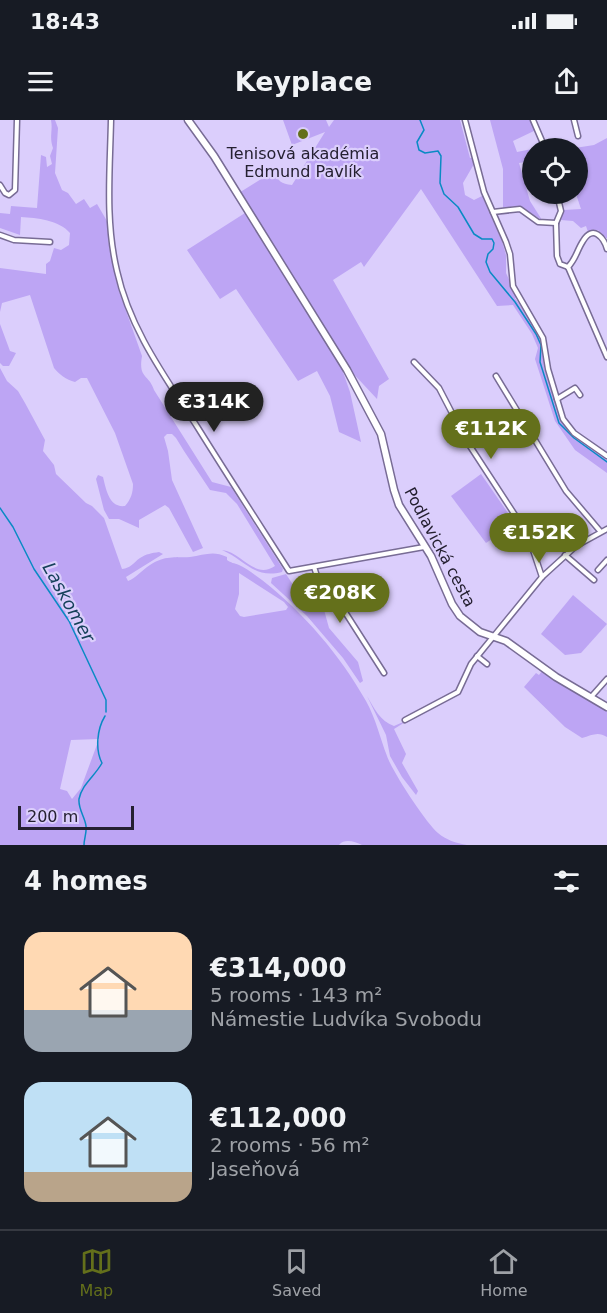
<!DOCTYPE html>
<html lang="en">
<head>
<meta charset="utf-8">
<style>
  body { margin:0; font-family:"DejaVu Sans",sans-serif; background:#242831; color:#f1f3f6; height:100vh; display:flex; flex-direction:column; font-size:22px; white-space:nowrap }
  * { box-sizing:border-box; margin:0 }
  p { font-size:20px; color:#9ea1a6 }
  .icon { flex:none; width:33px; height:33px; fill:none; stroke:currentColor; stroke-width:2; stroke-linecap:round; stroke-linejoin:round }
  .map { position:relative; height:725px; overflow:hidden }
  .drawer { display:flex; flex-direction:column; background:#171b24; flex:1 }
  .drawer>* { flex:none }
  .controls { position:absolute; left:522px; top:18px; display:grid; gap:12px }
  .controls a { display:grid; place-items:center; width:66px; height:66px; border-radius:50%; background:#171b24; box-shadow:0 2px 4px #0004; font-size:30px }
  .scale { position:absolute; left:18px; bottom:15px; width:116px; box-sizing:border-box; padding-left:6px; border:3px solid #252031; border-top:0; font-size:16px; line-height:21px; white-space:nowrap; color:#252031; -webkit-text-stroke:4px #dbcefc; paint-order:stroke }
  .price { position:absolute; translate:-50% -51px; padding:0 14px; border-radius:21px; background:#64701b; color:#fff; font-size:20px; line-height:39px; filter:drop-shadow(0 2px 3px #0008) }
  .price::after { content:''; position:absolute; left:50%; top:36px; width:18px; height:14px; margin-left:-9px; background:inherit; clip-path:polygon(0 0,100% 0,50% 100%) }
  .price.selected { background:#222; color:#fff }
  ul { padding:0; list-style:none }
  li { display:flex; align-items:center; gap:18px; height:150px; padding:0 24px }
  li span { display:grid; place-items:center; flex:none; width:168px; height:120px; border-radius:18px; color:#555 }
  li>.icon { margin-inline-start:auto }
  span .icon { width:72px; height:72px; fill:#fffc; stroke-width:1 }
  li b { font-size:26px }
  h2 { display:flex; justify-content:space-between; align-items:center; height:72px; padding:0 24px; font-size:26px }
  .status { display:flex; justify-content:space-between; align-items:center; height:42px; padding:0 30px; background:#171b24; direction:ltr }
  .status svg { height:16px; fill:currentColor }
  header { display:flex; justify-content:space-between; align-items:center; height:78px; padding:0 24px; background:#171b24; font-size:27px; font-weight:700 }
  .menu { display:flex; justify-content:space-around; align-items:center; height:84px; border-top:2px solid #363941; background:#171b24; font-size:16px; color:#9ea1a6 }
  .menu a { display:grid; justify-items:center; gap:3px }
  .menu .selected { color:#64701b }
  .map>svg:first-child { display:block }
  .green { fill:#bda5f4; fill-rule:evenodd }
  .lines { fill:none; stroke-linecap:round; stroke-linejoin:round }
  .stream { stroke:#0a8ac4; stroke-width:1.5 }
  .street-casing { stroke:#786c95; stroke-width:7 }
  .secondary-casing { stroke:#786c95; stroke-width:9 }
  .street { stroke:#fff; stroke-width:4 }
  .secondary { stroke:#fff; stroke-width:6 }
  .poi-dot { fill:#64701b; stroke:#dbcefc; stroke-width:2 }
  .labels { text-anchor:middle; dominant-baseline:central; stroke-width:4.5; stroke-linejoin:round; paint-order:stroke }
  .poi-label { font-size:16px; fill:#252031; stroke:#dbcefc }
  .street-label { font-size:16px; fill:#252031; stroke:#dbcefc }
  .water-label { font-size:18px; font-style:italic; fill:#16415a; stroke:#dbcefc }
</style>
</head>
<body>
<div class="status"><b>18:43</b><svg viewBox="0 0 49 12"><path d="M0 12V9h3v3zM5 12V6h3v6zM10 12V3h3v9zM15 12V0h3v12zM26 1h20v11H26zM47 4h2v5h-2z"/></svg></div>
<header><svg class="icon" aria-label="menu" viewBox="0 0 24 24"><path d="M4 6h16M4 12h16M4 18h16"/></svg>Keyplace<svg class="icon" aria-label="share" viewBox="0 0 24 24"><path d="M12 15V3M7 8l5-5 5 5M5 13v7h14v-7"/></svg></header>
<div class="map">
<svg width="607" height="725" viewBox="0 0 607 725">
  <rect width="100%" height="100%" fill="#dbcefc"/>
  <g class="green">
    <path d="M51,0H55L58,8L55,53L62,70L68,73L76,84L84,79L90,88L97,84L107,101L109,126L118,168L142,236C138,259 149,254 154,270L212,362L231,367L283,449L282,452C254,459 245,440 222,430C242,432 254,460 275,446L237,384L226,373L210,370L184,331L176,318L172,314H167L164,317L168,331L172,360L203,428L193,432L169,388L165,385L139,400V408L119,399H109L104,390L96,359L98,355L103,357C106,369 109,388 125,386C131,379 133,373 133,364L115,313L87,258H81L75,262C66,260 59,254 54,248L30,175L2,183L0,192V148L46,154V144L50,141L54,128L61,130L69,125L70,113C59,100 37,98 21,97L20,115L0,108V93L10,94L11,86L37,88L41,35L46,37L47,47L52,44L50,36L53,28C49,17 53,11 51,0Z"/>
    <path d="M283,0H326L329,7L334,0H460L470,38H473L474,44L463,63L465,75L474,80L484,75L485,77L483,78L502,121L506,135V153L517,177L515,178L540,215L543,226L544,248L561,299L569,310L604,337L607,340V353L575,330L555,301L535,239L538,228L532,214L513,185L497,186L421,69L364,147L361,142L333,160L389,259L379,266L377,279L349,249L343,252L350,272L361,322L339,312L330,276L317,251L298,261L236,169L220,179L187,130L245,93L234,76L274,51C278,61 281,64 292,65L325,12L292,25Z"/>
    <polygon points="490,0 531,0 536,10 513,21 517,32 532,29 532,41 519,43 530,81 542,100 518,86 503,88 503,49"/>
    <polygon points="607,14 607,118 606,118 598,110 588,112 586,106 581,108 573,101 561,100 564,90 581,89 576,74 578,74 578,28 575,28 594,25 607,18"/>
    <polygon points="0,204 10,231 16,233 9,246 3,246 0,243"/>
    <path d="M0,248L7,261L18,271L25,283L45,320L43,331L54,345L56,354L86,383L92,386L104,398L122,449C131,448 133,443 140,438C146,434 152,433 159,432L163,434L126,457L128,461C136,458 142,450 150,445C165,435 174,438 190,437C204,435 213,430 227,437V440C231,443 234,443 239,445C246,448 255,455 262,460C304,493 340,535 366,581C376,599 380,618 387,636C392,651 426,703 438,713C446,720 456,723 467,725H362C355,722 345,718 339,725H0ZM239,453L284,482L288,487L286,490L244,497L240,496L235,489L239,474ZM99,619L81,668L72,679L67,671L60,669L71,620Z"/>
    <polygon points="481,354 515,403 486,423 451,376"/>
    <polygon points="286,454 304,482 311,482 316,474 320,475 329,508 358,542 363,561 360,563 343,538 307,496 271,463 272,458"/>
    <polygon points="573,475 607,504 581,533 565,535 541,514"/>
    <path d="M542,551L607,591V617C598,611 592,615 582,618L565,607L524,567L536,553L539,555Z"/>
    <path d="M367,576C374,588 380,601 394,606L410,599L394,609L406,634L402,643L418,671L416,675L402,657L390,636L386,615Z"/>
  </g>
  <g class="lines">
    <g class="stream">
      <polyline points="420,0 424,10 417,22 419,30 425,33 438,31 441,36 440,63 444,74 458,87 474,114 482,119 492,119 494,123 493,129 488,134 486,142 490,152 515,182 536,214 541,225 540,242 559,303 574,318 607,342"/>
      <polyline points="0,388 13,407 34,449 69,501 106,580 106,592"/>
      <path d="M84,725C84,719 87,712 86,706C85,697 78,689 79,679C82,664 95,656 102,643C95,630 97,609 105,596"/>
    </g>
    <g class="street-casing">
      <g id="street">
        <path d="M111,0C110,50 105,101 117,151C130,210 166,258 198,308C228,356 259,404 289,451L424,427"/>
        <polyline points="465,0 484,72 506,122 510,134 513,166 543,218 548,249 563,299 574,313 607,336"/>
        <polyline points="533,0 545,28"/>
        <polyline points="574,0 578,16"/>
        <polyline points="0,65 5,73 9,75 15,70 17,0"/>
        <polyline points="557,74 561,91 556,103 557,136 560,144 568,147"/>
        <polyline points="493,92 520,89 538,102 556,103"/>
        <polyline points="0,115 14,120 50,122"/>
        <polyline points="568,147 607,237"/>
        <path d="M568,147C576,139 577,130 583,121C593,104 604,118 607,129"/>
        <polyline points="414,242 439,268 466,320 528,415 542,457"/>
        <polyline points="496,256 566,371 600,411"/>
        <polyline points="557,279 575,268 580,275"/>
        <polyline points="565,435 594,460"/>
        <polyline points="314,447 317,456 345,492 384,553"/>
        <polyline points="598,450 607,440"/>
        <polyline points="477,536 487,544"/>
        <polyline points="591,577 607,559"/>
        <polyline points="405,600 458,572 471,544 542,457 576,426 607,409"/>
      </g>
    </g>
    <g class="secondary-casing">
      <polyline id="secondary" points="188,0 214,36 347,250 381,314 394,370 399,385 431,436 452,484 460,496 480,512 506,521 556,557 607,587"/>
    </g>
    <use href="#street" class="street"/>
    <use href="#secondary" class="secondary"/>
  </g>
  <circle class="poi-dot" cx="303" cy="14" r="6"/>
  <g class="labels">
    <g class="poi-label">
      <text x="303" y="33">Tenisová akadémia<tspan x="303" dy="18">Edmund Pavlík</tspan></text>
    </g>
    <g class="street-label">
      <text transform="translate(440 427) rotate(62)">Podlavická cesta</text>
    </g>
    <g class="water-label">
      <text transform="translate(69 482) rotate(61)">Laskomer</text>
    </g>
  </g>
</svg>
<div class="controls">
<a><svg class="icon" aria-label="locate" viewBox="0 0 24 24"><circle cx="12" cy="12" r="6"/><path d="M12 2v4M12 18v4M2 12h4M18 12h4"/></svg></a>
</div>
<div class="scale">200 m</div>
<b class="price selected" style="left:214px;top:313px">€314K</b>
<b class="price" style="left:491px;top:340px">€112K</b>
<b class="price" style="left:539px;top:444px">€152K</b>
<b class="price" style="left:340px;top:504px">€208K</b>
</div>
<section class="drawer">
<h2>4 homes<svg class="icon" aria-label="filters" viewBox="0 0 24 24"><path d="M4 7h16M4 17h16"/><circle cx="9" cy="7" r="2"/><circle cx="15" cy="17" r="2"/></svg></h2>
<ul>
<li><span style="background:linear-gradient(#ffd9b3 65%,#9aa5b1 0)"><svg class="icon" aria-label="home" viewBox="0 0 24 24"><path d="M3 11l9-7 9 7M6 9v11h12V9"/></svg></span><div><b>€314,000</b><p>5 rooms · 143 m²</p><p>Námestie Ludvíka Svobodu</p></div></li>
<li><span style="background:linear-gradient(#bfe0f5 75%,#b9a48a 0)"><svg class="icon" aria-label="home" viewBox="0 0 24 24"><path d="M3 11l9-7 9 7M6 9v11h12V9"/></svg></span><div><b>€112,000</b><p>2 rooms · 56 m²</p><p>Jaseňová</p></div></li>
</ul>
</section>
<nav class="menu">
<a class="selected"><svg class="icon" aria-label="map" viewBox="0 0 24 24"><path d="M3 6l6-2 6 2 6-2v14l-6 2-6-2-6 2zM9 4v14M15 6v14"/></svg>Map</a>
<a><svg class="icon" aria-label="saved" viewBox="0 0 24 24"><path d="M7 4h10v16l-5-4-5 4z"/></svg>Saved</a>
<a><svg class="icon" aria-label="home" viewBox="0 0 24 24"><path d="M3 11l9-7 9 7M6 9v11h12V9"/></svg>Home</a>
</nav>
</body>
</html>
